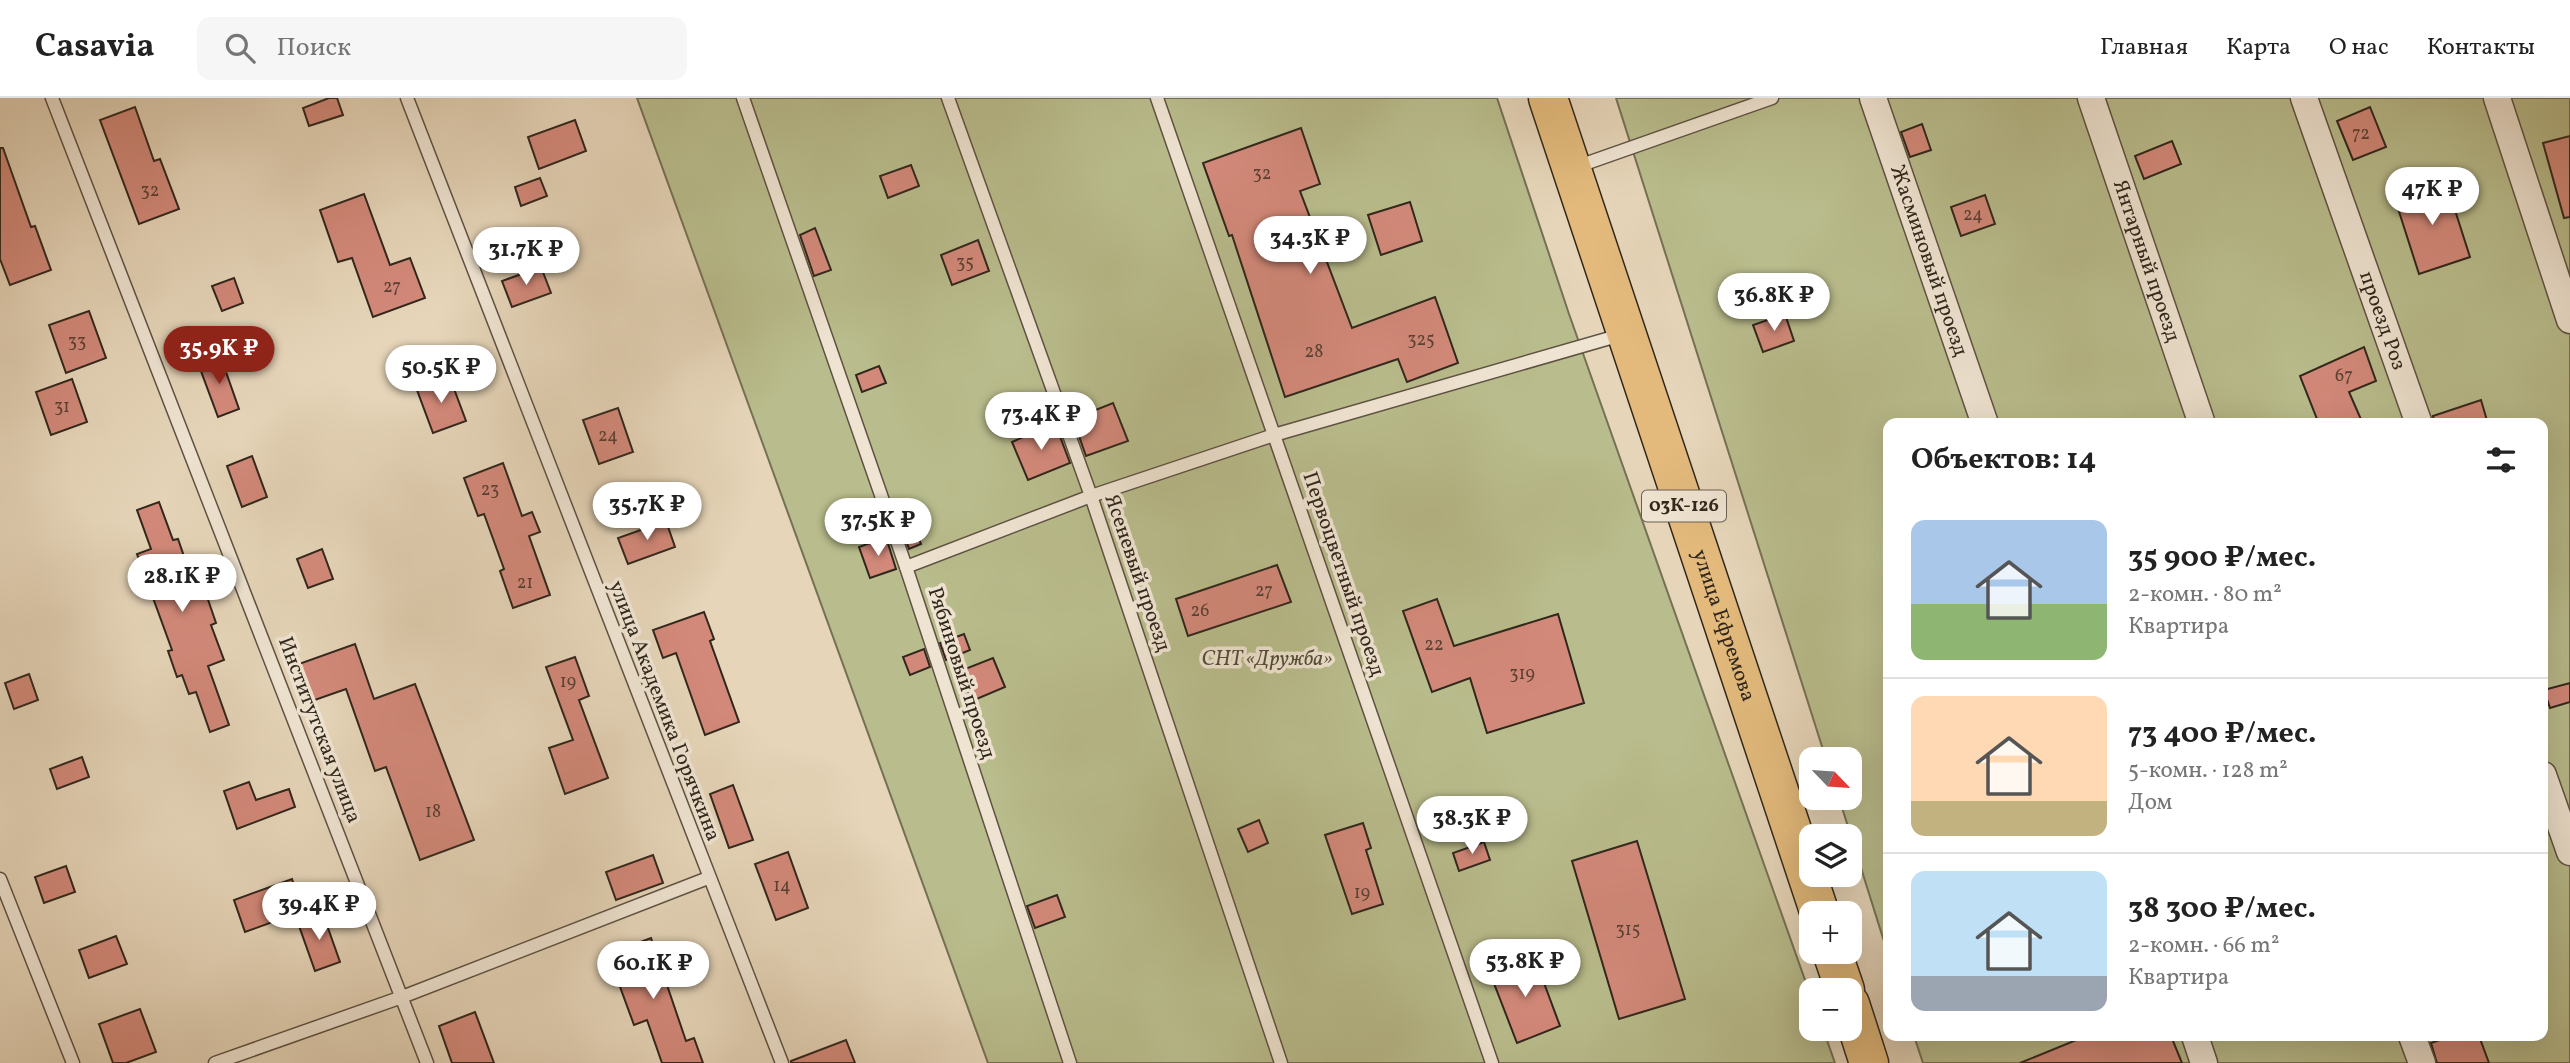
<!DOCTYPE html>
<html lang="ru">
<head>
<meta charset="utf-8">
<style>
  body { margin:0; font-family:Vollkorn,serif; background:#f6f6f6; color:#222; height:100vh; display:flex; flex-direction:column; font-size:26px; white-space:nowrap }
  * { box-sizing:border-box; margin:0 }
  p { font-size:23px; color:#767676 }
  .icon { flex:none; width:38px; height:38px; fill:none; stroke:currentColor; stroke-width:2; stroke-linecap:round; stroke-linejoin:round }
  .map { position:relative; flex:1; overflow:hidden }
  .side { position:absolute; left:1883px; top:320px; width:665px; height:623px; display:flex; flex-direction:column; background:#fff; border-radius:14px; box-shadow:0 7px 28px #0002 }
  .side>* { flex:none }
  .needle { width:46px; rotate:115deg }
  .buttons { position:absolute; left:1799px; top:649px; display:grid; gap:14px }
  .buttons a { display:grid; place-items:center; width:63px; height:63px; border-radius:14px; background:#fff; box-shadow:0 7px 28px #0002; font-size:35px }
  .price { position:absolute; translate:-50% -60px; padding:0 16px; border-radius:24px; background:#fff; color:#222; font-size:23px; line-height:46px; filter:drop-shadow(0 2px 4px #0008) }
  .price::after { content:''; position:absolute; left:50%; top:42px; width:21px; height:16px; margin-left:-10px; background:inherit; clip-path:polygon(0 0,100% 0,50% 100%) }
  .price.current { background:#8f2418; color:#fff }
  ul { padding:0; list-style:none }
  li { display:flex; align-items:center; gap:21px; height:175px; padding:0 28px }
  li+li { border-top:2px solid #e0e0e0 }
  li span { display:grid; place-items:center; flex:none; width:196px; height:140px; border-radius:14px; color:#555 }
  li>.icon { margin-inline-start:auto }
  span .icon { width:84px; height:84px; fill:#fffc; stroke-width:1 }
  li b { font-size:30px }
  h2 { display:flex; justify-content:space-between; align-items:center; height:84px; padding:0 28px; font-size:30px }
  header { display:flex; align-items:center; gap:42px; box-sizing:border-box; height:98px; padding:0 35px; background:#fff; border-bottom:2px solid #e0e0e0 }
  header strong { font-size:33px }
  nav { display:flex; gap:38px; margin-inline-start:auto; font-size:24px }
  .search { width:490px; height:63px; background:#f6f6f6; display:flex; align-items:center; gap:18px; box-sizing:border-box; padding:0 24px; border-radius:14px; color:#767676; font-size:26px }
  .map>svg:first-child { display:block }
  .green { fill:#b9bc8c; stroke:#747254; stroke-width:2 }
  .building { fill:#d3897a; stroke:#30271c; stroke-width:2 }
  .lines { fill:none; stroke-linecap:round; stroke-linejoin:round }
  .lane-casing { stroke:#5e5243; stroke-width:15 }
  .street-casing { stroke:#5e5243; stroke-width:29 }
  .primary-casing { stroke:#30271c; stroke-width:41 }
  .lane { stroke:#efe4d2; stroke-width:12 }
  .street { stroke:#efe4d2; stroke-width:26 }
  .primary { stroke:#e3ba7c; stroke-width:38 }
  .labels { text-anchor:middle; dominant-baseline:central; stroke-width:7; stroke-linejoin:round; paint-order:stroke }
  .number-label { font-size:18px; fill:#594034 }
  .shield { fill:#efe4d2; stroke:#696053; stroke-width:2 }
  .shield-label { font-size:19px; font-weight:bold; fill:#30271c }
  .street-label { font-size:21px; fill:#30271c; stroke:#efe4d2 }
  .park-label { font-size:21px; font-style:italic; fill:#524c38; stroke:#efe4d2 }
</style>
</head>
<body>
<header>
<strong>Casavia</strong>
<div class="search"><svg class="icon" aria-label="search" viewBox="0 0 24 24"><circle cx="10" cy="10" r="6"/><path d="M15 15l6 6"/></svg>Поиск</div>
<nav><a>Главная</a><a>Карта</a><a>О нас</a><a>Контакты</a></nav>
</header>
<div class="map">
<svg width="2570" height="965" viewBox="0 0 2570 965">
  <rect width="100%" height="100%" fill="#e6d5b9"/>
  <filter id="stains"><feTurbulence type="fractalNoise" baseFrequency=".00286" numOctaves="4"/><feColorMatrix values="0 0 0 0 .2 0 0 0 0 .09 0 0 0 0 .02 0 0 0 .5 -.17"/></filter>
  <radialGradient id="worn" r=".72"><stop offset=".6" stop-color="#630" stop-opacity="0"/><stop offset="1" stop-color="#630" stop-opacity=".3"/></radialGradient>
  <g class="green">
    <polygon points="637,0 1497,0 1569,216 1811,899 1811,931 1823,931 1835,965 988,965"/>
    <polygon points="1616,0 2570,0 2570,965 1923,965 1914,938 2543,938 2543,326 1888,326 1888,856 1839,700 1850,700 1850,662 1826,661"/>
  </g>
  <g class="building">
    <polygon points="329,0 337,0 343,17 309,28 303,10"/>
    <polygon points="135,9 154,63 160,61 179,111 139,126 100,22"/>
    <polygon points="2370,9 2386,49 2353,62 2337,23"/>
    <polygon points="575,22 586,53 539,71 528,39"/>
    <polygon points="1922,26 1931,52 1910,59 1901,34"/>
    <polygon points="1301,30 1320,86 1300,93 1352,230 1435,199 1458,265 1407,284 1398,261 1285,299 1232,137 1229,138 1203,65"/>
    <polygon points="2570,38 2570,119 2564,120 2543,45"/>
    <polygon points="2172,43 2181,66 2144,81 2135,58"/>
    <polygon points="0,50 3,50 31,129 35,128 51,172 10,187 0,161"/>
    <polygon points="911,67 919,88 888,100 880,78"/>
    <polygon points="540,80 547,98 521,108 515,89"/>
    <polygon points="2445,81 2470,159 2419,176 2394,98"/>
    <polygon points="364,96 390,167 410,160 425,200 373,219 352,160 338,164 320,112"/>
    <polygon points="1985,97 1995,126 1961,138 1951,109"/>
    <polygon points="1410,104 1422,143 1381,157 1368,117"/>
    <polygon points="815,130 831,172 814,178 800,137"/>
    <polygon points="978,142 989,173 952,187 941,157"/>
    <polygon points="541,169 551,195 512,209 502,183"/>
    <polygon points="234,180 243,205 222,213 212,188"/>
    <polygon points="89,213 106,260 66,275 49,227"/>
    <polygon points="1785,216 1794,243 1763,254 1753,227"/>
    <polygon points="2364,249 2376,283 2349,294 2363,326 2319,326 2300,278"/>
    <polygon points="220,257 239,311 218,319 198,265"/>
    <polygon points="879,268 886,285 862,294 856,277"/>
    <polygon points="450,280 466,323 433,335 417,292"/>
    <polygon points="72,281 87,324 51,337 36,294"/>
    <polygon points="2481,302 2488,326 2434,326 2433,318"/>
    <polygon points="1113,305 1128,343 1086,358 1073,321"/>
    <polygon points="618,310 633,354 599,366 583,322"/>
    <polygon points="1048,328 1056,328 1070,365 1028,382 1012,344"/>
    <polygon points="252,358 267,399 242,409 227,368"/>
    <polygon points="503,365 522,418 532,414 540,434 529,438 550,497 513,510 500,473 504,471 484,416 478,418 464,380"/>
    <polygon points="159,404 173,442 178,441 196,493 204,490 216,525 211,527 224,562 208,568 229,627 210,634 196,594 189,596 182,577 177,579 168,553 172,552 137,456 151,451 137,412"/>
    <polygon points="666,423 675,449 628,466 618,440"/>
    <polygon points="914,428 921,446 909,451 903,433"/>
    <polygon points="886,439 896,471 870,480 859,449"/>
    <polygon points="322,451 333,481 308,490 297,461"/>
    <polygon points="1277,467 1291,504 1188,538 1176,501"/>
    <polygon points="1437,501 1454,548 1558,516 1584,605 1487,635 1470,580 1432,594 1403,513"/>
    <polygon points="704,514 714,541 710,543 739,624 705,637 676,555 663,560 653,532"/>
    <polygon points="964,536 970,552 946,562 940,545"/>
    <polygon points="355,546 374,601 415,586 474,742 420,762 386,669 375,673 346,591 309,604 296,567"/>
    <polygon points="924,551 930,569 910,577 903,559"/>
    <polygon points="575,559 589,598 579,602 608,680 565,696 549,650 573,642 546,569"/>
    <polygon points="993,560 1005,589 972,603 960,573"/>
    <polygon points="29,576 38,602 14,611 5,585"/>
    <polygon points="2570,585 2570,604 2550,610 2544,592"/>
    <polygon points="82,659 89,679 57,691 50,671"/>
    <polygon points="249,684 256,702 289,691 295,709 237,731 224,693"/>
    <polygon points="733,687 753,742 729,750 710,696"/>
    <polygon points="1259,722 1268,745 1248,754 1238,731"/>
    <polygon points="1363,725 1371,750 1366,752 1383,806 1352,816 1325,737"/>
    <polygon points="1637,743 1685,901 1619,921 1572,763"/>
    <polygon points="1484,744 1490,762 1459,773 1453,755"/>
    <polygon points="788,754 808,810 776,822 755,766"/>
    <polygon points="653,757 663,785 616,802 606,774"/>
    <polygon points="66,768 75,794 44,805 35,779"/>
    <polygon points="292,781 303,813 245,834 234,802"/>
    <polygon points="1057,797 1065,819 1035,830 1027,808"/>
    <polygon points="323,816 340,864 315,873 298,825"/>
    <polygon points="116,838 127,866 89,880 79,852"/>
    <polygon points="651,840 686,943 694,940 703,965 662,965 647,922 634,927 608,856"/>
    <polygon points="1534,858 1560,928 1517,945 1490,875"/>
    <polygon points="140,911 156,954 126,965 113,965 99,926"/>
    <polygon points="475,914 494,965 452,965 439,928"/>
    <polygon points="2086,938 2171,938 2182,965 2020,965"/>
    <polygon points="2451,938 2479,938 2489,965 2437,965 2431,945"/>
    <polygon points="846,942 855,965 791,965 791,963"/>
  </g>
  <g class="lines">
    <g class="lane-casing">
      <g id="lane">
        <polyline points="52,0 427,965"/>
        <polyline points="407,0 782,965"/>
        <polyline points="743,0 906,469 1070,965"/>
        <polyline points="948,0 1091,398 1281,965"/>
        <polyline points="1157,0 1492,965"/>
        <polyline points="1576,69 1772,0"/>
        <polyline points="906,469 1091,398 1274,337 1624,236"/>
        <polyline points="0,781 73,965"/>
        <polyline points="215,965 402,899 708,780"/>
      </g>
    </g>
    <g class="street-casing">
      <g id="street">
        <path id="s1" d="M1873,0L1985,326"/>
        <path id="s2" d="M2091,0L2202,326"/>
        <path id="s3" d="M2304,0L2419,326"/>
        <polyline points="2497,0 2570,222"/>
        <polyline points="2543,677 2570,754"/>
        <polyline points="2195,938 2204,965"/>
        <polyline points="2412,938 2422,965"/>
      </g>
    </g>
    <g class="primary-casing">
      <g id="primary">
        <path id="s4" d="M1548,0L1820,816"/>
        <polyline points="1832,854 1845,892"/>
        <polyline points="1850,906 1869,965"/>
      </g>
    </g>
    <use href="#lane" class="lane"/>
    <use href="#street" class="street"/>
    <use href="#primary" class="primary"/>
  </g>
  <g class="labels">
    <g class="number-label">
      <text x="2361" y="36">72</text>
      <text x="1262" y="76">32</text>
      <text x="150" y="93">32</text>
      <text x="1973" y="117">24</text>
      <text x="965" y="165">35</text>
      <text x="392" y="189">27</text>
      <text x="1421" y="242">325</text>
      <text x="77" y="244">33</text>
      <text x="1314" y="254">28</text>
      <text x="2344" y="278">67</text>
      <text x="62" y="309">31</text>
      <text x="608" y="338">24</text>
      <text x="490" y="392">23</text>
      <text x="525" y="485">21</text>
      <text x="1264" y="493">27</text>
      <text x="1200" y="513">26</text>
      <text x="1434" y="547">22</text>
      <text x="1522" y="576">319</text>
      <text x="568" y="584">19</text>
      <text x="433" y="714">18</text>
      <text x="782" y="788">14</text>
      <text x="1362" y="795">19</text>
      <text x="1628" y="832">315</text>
    </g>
    <rect class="shield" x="1642" y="392.5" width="84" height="31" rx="5"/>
    <g class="shield-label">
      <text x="1684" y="408">03К-126</text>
    </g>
    <g class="street-label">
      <text stroke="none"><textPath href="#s1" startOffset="172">Жасминовый проезд</textPath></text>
      <text stroke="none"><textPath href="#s2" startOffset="172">Янтарный проезд</textPath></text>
      <text stroke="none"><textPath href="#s3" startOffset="236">проезд Роз</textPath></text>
      <text transform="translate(1137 475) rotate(71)">Ясеневый проезд</text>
      <text transform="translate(1343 476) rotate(71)">Первоцветный проезд</text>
      <text stroke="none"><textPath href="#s4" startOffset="556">улица Ефремова</textPath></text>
      <text transform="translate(961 575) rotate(72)">Рябиновый проезд</text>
      <text transform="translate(664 613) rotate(69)">улица Академика Горячкина</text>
      <text transform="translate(319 632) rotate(69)">Институтская улица</text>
    </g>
    <g class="park-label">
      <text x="1267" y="561">СНТ «Дружба»</text>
    </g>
  </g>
  <rect width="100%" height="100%" filter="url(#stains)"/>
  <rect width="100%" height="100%" fill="url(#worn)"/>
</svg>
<div class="buttons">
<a><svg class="needle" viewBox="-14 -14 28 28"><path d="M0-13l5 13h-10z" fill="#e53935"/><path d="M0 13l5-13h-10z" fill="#767676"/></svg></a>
<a><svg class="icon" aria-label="layers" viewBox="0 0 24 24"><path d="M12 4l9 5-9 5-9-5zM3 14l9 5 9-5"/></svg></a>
<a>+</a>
<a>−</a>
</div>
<b class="price" style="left:2432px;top:129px">47K ₽</b>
<b class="price" style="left:1310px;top:178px">34.3K ₽</b>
<b class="price" style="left:526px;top:189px">31.7K ₽</b>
<b class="price" style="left:1774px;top:235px">36.8K ₽</b>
<b class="price current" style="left:219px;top:288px">35.9K ₽</b>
<b class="price" style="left:441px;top:307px">50.5K ₽</b>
<b class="price" style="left:1041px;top:354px">73.4K ₽</b>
<b class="price" style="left:647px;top:444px">35.7K ₽</b>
<b class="price" style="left:878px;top:460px">37.5K ₽</b>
<b class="price" style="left:182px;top:516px">28.1K ₽</b>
<b class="price" style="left:1472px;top:758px">38.3K ₽</b>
<b class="price" style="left:319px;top:844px">39.4K ₽</b>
<b class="price" style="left:1525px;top:901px">53.8K ₽</b>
<b class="price" style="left:653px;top:903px">60.1K ₽</b>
<section class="side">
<h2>Объектов: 14<svg class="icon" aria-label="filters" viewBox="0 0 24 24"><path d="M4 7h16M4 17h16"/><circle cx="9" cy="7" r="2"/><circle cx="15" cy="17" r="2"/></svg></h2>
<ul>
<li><span style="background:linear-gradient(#a9c7e8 60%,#8fb573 0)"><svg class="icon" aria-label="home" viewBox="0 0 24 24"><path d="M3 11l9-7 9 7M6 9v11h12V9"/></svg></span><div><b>35 900 ₽/мес.</b><p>2-комн. · 80 m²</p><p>Квартира</p></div></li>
<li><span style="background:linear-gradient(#ffd9b3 75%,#c2b280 0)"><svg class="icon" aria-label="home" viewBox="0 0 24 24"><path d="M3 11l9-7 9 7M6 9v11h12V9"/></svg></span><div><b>73 400 ₽/мес.</b><p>5-комн. · 128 m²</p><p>Дом</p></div></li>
<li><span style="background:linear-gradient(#bfe0f5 75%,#9aa5b1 0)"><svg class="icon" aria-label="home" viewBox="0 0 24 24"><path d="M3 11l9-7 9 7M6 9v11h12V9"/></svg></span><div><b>38 300 ₽/мес.</b><p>2-комн. · 66 m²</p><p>Квартира</p></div></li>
</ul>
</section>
</div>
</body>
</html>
